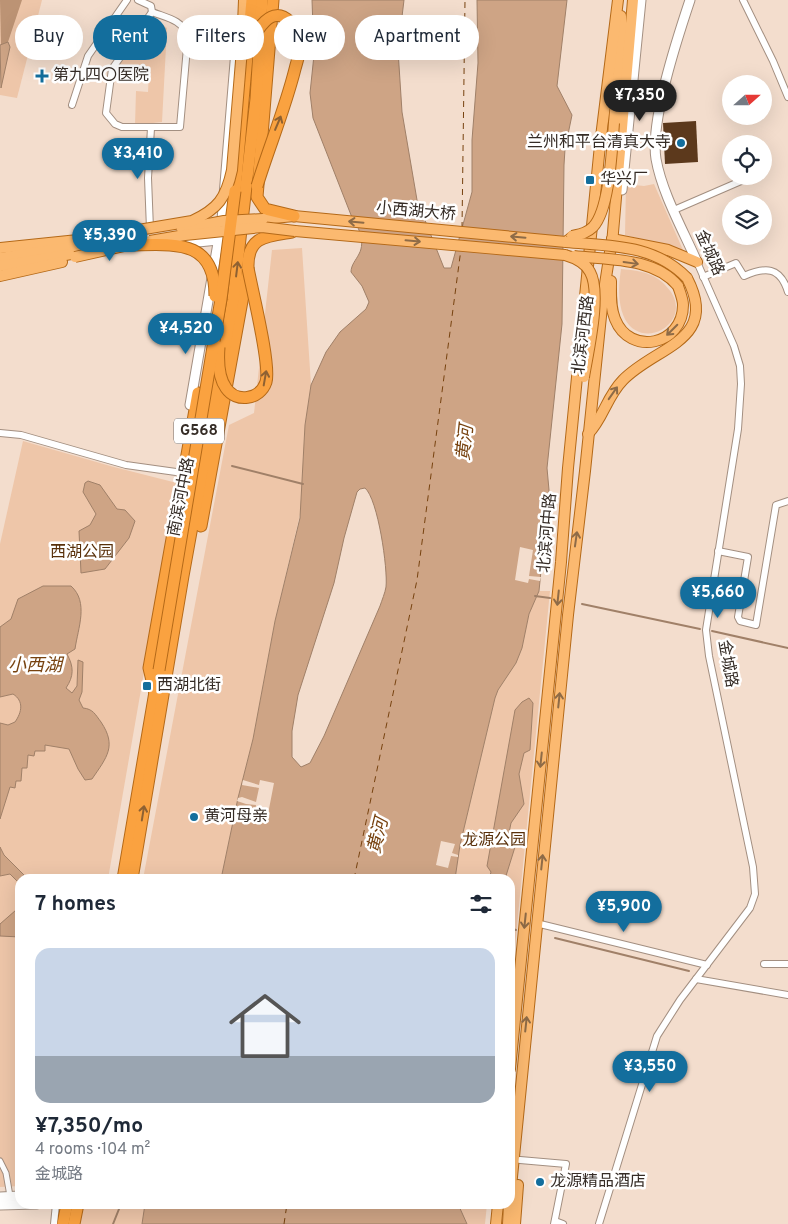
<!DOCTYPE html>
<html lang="en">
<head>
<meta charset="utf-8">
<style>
  body { margin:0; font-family:Overpass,"Noto Sans SC",sans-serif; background:#f2f2f3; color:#1f2937; height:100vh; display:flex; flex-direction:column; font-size:19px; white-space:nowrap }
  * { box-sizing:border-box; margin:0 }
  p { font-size:16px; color:#747a83 }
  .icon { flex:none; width:28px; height:28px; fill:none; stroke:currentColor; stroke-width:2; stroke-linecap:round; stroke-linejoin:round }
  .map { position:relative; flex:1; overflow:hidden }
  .panel { position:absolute; left:15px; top:874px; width:500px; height:335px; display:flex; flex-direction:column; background:#fff; border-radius:15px; box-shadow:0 5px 20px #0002 }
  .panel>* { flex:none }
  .banner { position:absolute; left:15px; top:15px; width:500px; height:45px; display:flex; gap:10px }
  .needle { width:32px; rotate:69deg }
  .fabs { position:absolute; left:722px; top:75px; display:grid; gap:10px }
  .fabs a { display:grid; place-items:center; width:50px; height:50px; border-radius:50%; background:#fff; box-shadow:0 5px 20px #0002; font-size:25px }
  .price { position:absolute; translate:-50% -42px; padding:0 11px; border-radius:18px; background:#136e9d; color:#fff; font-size:16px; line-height:32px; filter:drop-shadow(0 1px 2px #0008) }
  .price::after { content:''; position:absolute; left:50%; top:30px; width:15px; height:11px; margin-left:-8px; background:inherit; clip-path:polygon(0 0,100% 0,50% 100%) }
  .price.current { background:#222; color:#fff }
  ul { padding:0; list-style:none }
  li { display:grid; align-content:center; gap:10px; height:265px; padding:0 20px }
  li+li { border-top:1px solid #e0e1e3 }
  li span { display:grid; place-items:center; height:155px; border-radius:15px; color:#555 }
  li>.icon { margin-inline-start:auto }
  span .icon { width:90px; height:90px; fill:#fffc; stroke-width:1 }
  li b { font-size:21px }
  h2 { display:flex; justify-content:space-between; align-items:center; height:60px; padding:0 20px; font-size:21px }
  .tag { padding:0 18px; border-radius:22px; background:#fff; box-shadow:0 5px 20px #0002; font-size:18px; line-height:45px }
  .tag.current { background:#136e9d; color:#fff }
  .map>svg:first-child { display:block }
  .green { fill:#eec6a9 }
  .forest { fill:#bc9374 }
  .water { fill:#cea485; stroke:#a08068; fill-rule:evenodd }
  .pier { fill:#f3ddcd }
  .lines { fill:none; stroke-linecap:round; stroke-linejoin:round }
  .stream { stroke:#a08068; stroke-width:2 }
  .ferry { stroke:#77420f; stroke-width:1; stroke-dasharray:6 5; stroke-linecap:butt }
  .building { fill:#5c391c }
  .pedestrian-casing { stroke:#a38f81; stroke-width:7 }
  .minor-casing { stroke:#a38f81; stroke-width:8 }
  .tertiary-casing { stroke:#a38f81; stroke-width:11 }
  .secondary-casing { stroke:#a38f81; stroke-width:11 }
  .primary-casing { stroke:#b46918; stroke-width:12 }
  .trunk-casing { stroke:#b46918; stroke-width:13 }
  .pedestrian { stroke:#fff; stroke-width:5 }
  .minor { stroke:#fff; stroke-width:6 }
  .tertiary { stroke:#fff; stroke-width:9 }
  .secondary { stroke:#fff; stroke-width:9 }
  .primary { stroke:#fbb970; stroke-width:10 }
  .trunk { stroke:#faa240; stroke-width:11 }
  .primary-bridge-casing { stroke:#b46918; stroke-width:12; stroke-linecap:butt }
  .trunk-bridge-casing { stroke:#b46918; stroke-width:13; stroke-linecap:butt }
  .primary-bridge { stroke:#fbb970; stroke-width:10 }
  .trunk-bridge { stroke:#faa240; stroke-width:11 }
  .oneway { stroke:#8e6132 }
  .oneway2 { stroke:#8e6b47 }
  .poi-dot { fill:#136e9d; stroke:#fff; stroke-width:2 }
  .labels { text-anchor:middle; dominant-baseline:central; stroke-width:5; stroke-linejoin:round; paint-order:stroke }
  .shield { fill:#fff; stroke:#726b67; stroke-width:1 }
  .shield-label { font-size:15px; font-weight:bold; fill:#352c26 }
  .poi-label { font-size:16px; fill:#352c26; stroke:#fff; text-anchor:start }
  .street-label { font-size:16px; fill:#352c26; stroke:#fff }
  .park-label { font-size:16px; fill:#59300a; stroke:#fff }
  .water-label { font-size:18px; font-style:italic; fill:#77420f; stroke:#fff }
</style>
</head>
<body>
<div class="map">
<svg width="788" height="1224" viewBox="0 0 788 1224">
  <rect width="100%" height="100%" fill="#f3ddcd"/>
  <g class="green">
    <polygon points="0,0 42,0 17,98 0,95"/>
    <polygon points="153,17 167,28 162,122 135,125 136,91 148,92 149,71 117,65"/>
    <polygon points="626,184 644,186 654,184 683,250 625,235"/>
    <polygon points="302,248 311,385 305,425 302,506 275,621 253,739 238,798 221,879 143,879 229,425 254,413 272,250"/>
    <path d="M621,269C643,271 657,273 671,292C698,333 605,369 621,269Z"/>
    <polygon points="23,441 114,467 177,483 108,879 20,879 20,1186 0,1187 0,544"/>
    <polygon points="539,591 550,591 510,997 510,879 455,879 460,845 495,698 498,690 516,663 522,648 529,614"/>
    <polygon points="84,1204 145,1204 142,1224 80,1224"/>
    <polygon points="458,1204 487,1204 485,1224 467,1224"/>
  </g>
  <polygon class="forest" points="0,0 22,0 8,42 1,45"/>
  <g class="water">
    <path d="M312,0H404L398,50L402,112L417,200L444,268H451L472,192V140L478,63L477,0H567L557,86L572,115L565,149L564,165L562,324L547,468L549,490L539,591L529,614L522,648L516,663L498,690L495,698L460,845L455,879H221L238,798L253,739L275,621L300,518L305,425L311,385L326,352L340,332L366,309L369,302L362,286L351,272C351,265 356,260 359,254C366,241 358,226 351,215L313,118L310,93L314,55ZM365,488C378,499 388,569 386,587C385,593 382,600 380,606L324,736L310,763L301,767L292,757V731L298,695L334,583L344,538L357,492L360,489Z"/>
    <polygon points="8,42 10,47 1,88 0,45"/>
    <polygon points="88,481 100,485 117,509 125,510 135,521 129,538 105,569 81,573 79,531 90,525 96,514 83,492 85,483"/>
    <path d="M43,586H71C89,602 78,628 75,649L67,654C74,667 74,676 66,688L72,693L77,686L78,660L83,662L82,692L79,700L83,708C93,709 95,714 101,722C117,746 107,757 92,779L85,780L78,769L69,749L45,745V751H35L34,756L28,755L27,768H22L21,781H16L15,788L10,787L0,819V723L8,725L15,722C22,712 24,701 13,694L0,697V627L11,619L18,599Z"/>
    <polygon points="529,698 533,703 530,750 524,753 519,774 524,804 511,823 509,833 515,847 505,879 489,879 491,872 487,866 515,710 522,702"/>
    <polygon points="0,847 4,855 28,879 20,879 20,884 10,874 0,876"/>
    <polygon points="20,897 20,937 0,936 0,924 16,910"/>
    <polygon points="145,1204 458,1204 467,1224 142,1224"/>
  </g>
  <g class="pier">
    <polygon points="520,547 533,550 529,576 541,577 540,581 529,579 528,583 515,580"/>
    <polygon points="243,780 259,785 260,780 274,783 268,814 255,811 256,805 246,804 237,801 238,798 242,797 256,802 259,788 242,785"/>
    <polygon points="441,841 455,844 452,853 458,855 458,857 451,856 448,868 436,865"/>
  </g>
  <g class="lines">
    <g class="stream">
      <polyline points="232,466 303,484"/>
      <polyline points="535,596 550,598"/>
      <polyline points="582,604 700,629"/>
      <polyline points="712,631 788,648"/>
      <polyline points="510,928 516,930"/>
      <polyline points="555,938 689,971"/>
      <polyline points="113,1224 121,1204"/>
    </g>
    <g class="ferry">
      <polyline points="462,228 465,0"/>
      <polyline points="354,879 417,580 461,249"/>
      <polyline points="284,1224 287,1204"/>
    </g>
  </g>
  <polygon class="building" points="696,121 698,162 665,164 663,123"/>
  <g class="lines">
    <g class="pedestrian-casing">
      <polyline id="pedestrian" points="0,1161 6,1173 10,1196"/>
    </g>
    <g class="minor-casing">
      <g id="minor">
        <polyline points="138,0 151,6 152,12"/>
        <polyline points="743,0 773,61 788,97"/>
        <path d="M152,12C167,18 181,19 188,36L180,127H122L115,124L106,113L112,69Z"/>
        <polyline points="72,105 88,56 127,0"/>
        <polyline points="674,210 741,181"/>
        <polyline points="150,229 148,178 151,128"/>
        <path d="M703,277L736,263L744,276C765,267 780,266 788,292"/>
        <polyline points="0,433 21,435 126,465 176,472 183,475"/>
        <polyline points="718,551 748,557 738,617 740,621 756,625 776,505 788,501"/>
        <polyline points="536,923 707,965"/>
        <polyline points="764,964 788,964"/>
        <polyline points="696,979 788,995"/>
        <polyline points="520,1160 566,1164 554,1224"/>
        <polyline points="555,1221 563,1224"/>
        <polyline points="54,1224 56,1204"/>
        <polyline points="599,1224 657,1036 680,1000 750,908 755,894 753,867 709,656 706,630 738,429 741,384 740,366 734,346 697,262"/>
      </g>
    </g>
    <g class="tertiary-casing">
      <g id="tertiary">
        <path d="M690,0C677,39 650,121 656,159C662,193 683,230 697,262"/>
        <polyline points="622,190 641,0"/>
        <polyline points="178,244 218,240"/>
        <polyline points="190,405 222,220 238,26"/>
      </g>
    </g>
    <g class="secondary-casing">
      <g id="secondary">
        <polyline points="0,1197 20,1196"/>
        <polyline points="0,1205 37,1204"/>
      </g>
    </g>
    <g class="primary-casing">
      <g id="primary">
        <polyline points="242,49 244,0"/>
        <polyline points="614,123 621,40 621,16"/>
        <polyline points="263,219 294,216 566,242 572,237"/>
        <polyline points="295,231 565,255"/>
        <polyline points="612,239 668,250 697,262"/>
        <polyline points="612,244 633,0"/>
        <polyline points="0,248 78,240"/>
        <polyline points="0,258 118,240"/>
        <polyline points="0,266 83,252"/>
        <polyline points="0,276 62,262"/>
        <path d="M611,281C611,294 610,307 615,319C630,357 683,345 683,305C683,299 680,292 678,286"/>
        <path d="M588,434C603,419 607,396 623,380C656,346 720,341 687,278"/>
        <polyline points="510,1069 561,562 568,468 600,145 618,0"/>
        <polyline points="510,1197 568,615 585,471 603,297 612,239"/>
        <polyline points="496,1224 498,1204"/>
        <polyline points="508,1224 509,1204"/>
        <polyline points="515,1224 518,1185"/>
      </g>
    </g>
    <g class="trunk-casing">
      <g id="trunk">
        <polyline points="273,0 257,197 265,209 294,216"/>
        <polyline points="235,191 252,0"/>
        <path d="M201,526L248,268C247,236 267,236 292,232"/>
        <polyline points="155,693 149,668 198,393"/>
        <polyline points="123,879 156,686"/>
        <polyline points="132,879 183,576 233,300 256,99 262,0"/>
        <polyline points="63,1224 67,1204"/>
        <polyline points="74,1224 78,1204"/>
      </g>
    </g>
    <use href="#pedestrian" class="pedestrian"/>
    <use href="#minor" class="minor"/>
    <use href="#tertiary" class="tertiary"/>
    <use href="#secondary" class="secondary"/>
    <use href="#primary" class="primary"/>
    <use href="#trunk" class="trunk"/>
    <g class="primary-bridge-casing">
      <g id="primary-bridge">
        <polyline points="182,229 224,221 263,219"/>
        <path d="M572,236C581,234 587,233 593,227C610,209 612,147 614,123"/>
        <path d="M79,240L192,221C218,209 226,198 232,170L242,49"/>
        <polyline points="150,241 185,235 262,227 295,231"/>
        <path d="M566,242C611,246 654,244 687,278"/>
        <path d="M565,255C575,258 585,262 590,272C602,293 588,352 584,377"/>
        <path d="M574,256C608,260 654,257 678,286"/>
        <polyline points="75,257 133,244"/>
      </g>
    </g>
    <g class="trunk-bridge-casing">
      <g id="trunk-bridge">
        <path d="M247,49C255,34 270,2 290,22C295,27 300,34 301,42C301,50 297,61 295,69C285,109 269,147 257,186"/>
        <path d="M126,245C171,245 215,236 215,296"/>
        <path d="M219,347C218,360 218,377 226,388C236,403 260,400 266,382C271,365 252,290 248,268"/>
        <polyline points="159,670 221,299 235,191"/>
      </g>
    </g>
    <use href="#primary-bridge" class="primary-bridge"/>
    <use href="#trunk-bridge" class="trunk-bridge"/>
  </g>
  <defs><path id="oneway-shaft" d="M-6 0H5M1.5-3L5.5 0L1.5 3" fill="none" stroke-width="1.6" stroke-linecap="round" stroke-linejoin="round" transform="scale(1.25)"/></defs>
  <g class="oneway">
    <use href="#oneway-shaft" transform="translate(278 123) rotate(-67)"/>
    <use href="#oneway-shaft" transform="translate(237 269) rotate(-83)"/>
    <use href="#oneway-shaft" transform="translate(265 378) rotate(-80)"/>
    <use href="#oneway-shaft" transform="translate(143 813) rotate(-81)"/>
  </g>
  <g class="oneway2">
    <use href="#oneway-shaft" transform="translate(356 222) rotate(-175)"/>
    <use href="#oneway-shaft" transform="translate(518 237) rotate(-175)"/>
    <use href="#oneway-shaft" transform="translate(413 241) rotate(5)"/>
    <use href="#oneway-shaft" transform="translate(631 263) rotate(8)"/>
    <use href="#oneway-shaft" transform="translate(672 330) rotate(135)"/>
    <use href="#oneway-shaft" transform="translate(613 393) rotate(-55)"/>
    <use href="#oneway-shaft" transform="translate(576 539) rotate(-82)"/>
    <use href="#oneway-shaft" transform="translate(558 598) rotate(96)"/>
    <use href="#oneway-shaft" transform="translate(559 700) rotate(-84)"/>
    <use href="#oneway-shaft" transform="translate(541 760) rotate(96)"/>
    <use href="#oneway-shaft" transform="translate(542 862) rotate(-84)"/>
    <use href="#oneway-shaft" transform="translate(525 921) rotate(96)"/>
    <use href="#oneway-shaft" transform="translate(526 1024) rotate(-84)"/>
  </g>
  <g class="poi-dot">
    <path d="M39.5 68.5h5v5h5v5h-5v5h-5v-5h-5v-5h5z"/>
    <circle cx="681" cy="143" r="5"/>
    <rect x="585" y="175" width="10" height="10" rx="2.5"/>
    <rect x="142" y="681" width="10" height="10" rx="2.5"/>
    <circle cx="194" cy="817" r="5"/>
    <circle cx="540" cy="1182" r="5"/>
  </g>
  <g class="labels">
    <rect class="shield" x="174" y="418.5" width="50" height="25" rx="4"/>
    <g class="shield-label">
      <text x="199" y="431">G568</text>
    </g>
    <g class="poi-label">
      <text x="53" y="76">第九四〇医院</text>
      <text x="671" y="143" text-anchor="end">兰州和平台清真大寺</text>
      <text x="600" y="180">华兴厂</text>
      <text x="157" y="686">西湖北街</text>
      <text x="204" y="817">黄河母亲</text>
      <text x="550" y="1182">龙源精品酒店</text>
    </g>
    <g class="street-label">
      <text transform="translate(416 212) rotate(5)">小西湖大桥</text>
      <text transform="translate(709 253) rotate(66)">金城路</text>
      <text transform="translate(584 335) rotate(-83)">北滨河西路</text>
      <text transform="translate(182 497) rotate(-79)">南滨河中路</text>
      <text transform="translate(548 533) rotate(-85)">北滨河中路</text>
      <text transform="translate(727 664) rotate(80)">金城路</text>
    </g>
    <g class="park-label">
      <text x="82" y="553">西湖公园</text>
      <text x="494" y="841">龙源公园</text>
    </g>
    <g class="water-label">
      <text transform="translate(466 443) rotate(-84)">黄河</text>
      <text x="35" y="666">小西湖</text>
      <text transform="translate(379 836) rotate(-76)">黄河</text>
    </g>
  </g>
</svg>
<div class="fabs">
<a><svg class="needle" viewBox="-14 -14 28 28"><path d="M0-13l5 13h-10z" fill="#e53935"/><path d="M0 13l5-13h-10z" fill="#747a83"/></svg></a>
<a><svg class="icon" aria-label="locate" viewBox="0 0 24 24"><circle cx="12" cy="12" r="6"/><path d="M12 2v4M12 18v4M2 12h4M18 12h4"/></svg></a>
<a><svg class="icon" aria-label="layers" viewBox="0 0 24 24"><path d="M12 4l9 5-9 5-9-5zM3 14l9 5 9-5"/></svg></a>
</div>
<b class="price current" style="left:640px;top:122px">¥7,350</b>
<b class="price" style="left:138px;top:180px">¥3,410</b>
<b class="price" style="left:110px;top:262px">¥5,390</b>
<b class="price" style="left:186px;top:355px">¥4,520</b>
<b class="price" style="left:718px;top:619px">¥5,660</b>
<b class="price" style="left:624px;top:933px">¥5,900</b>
<b class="price" style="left:650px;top:1093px">¥3,550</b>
<div class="banner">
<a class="tag">Buy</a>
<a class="tag current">Rent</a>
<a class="tag">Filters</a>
<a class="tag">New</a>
<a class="tag">Apartment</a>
</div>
<section class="panel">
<h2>7 homes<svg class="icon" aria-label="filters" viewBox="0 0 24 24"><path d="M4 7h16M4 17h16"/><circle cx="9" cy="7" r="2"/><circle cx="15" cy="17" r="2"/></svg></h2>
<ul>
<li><span style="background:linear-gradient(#c9d6e8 70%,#9aa5b1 0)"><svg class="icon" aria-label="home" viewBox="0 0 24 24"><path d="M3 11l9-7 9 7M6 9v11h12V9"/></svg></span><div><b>¥7,350/mo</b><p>4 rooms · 104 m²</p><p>金城路</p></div></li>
</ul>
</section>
</div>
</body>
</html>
